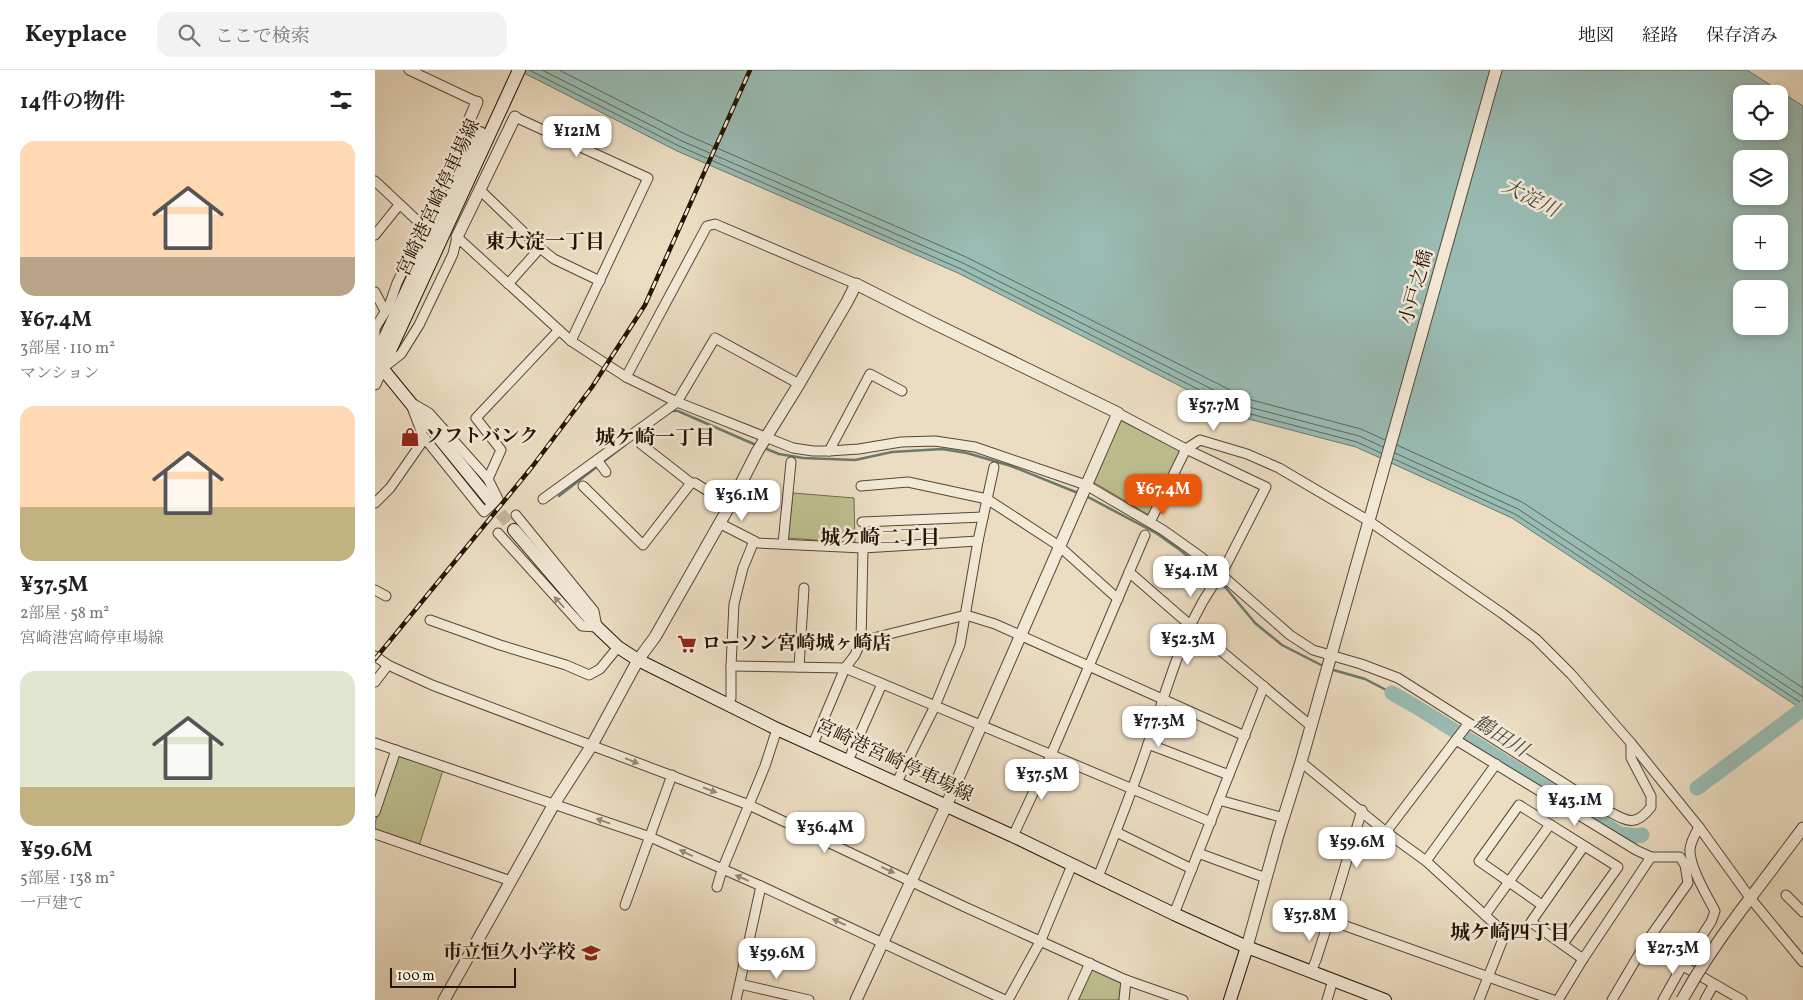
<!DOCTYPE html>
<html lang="ja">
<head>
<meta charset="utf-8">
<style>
  body { margin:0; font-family:Vollkorn,"Noto Serif JP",serif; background:#f2f2f2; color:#222; height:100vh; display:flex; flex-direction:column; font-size:19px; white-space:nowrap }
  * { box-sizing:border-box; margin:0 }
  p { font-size:16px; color:#767676 }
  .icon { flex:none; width:28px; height:28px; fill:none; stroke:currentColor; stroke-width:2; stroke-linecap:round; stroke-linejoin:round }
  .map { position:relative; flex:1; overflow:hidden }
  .sheet { display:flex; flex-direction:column; background:#fff; width:375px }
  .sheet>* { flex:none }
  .controls { position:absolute; left:1358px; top:15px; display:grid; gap:10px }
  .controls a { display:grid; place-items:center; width:55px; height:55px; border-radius:10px; background:#fff; box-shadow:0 2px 8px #0003; font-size:25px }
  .scale { position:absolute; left:15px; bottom:12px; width:126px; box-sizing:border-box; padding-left:5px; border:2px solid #241404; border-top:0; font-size:14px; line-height:18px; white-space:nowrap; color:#241404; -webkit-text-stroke:4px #f3e9d7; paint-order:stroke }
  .price { position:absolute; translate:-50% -42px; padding:0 11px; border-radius:10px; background:#fff; color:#222; font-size:16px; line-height:32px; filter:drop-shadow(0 1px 2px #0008) }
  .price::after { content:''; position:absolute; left:50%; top:30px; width:15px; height:11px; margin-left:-8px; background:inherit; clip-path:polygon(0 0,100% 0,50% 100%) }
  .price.active { background:#ea580c; color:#fff }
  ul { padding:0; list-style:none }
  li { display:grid; align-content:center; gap:10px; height:265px; padding:0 20px }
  li span { display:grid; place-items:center; height:155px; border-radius:15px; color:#555 }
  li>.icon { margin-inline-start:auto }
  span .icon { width:90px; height:90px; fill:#fffc; stroke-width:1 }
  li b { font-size:21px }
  h2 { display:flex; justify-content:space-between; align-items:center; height:60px; padding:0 20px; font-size:21px }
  header { display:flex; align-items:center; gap:30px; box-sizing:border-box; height:70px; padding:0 25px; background:#fff; border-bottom:1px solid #e0e0e0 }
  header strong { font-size:24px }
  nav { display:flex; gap:28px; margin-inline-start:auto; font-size:18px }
  .search { width:350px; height:45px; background:#f2f2f2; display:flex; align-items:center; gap:12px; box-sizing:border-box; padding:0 18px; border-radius:15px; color:#767676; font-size:19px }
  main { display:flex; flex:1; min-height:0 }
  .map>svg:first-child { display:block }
  .green { fill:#bdbf8f; stroke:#706a4a }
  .water { fill:#99bcb4; stroke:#6a796e; fill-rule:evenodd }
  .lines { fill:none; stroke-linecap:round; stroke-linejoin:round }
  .shore { stroke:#5e685c; stroke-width:1 }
  .stream { stroke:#6a796e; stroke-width:2.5 }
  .river { stroke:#99bcb4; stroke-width:15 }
  .secondary-tunnel { stroke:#c4b59c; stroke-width:12; stroke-dasharray:12 6; stroke-linecap:butt }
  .minor-casing { stroke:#564634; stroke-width:11 }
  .tertiary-casing { stroke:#564634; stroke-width:13 }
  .secondary-casing { stroke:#241404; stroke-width:14 }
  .minor { stroke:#f3e9d7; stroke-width:9 }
  .tertiary { stroke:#f3e9d7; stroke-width:11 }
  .secondary { stroke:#f3e9d7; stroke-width:12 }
  .rail-casing { stroke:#241404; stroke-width:4.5 }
  .rail { stroke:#f3e9d7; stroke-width:2.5; stroke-dasharray:8; stroke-linecap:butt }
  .tertiary-bridge-casing { stroke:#564634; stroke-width:13; stroke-linecap:butt }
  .tertiary-bridge { stroke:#f3e9d7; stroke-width:11 }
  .oneway { fill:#968978 }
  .labels { text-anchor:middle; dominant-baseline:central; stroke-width:5; stroke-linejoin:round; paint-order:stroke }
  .street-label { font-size:19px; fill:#241404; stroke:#f3e9d7 }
  .poi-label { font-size:19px; font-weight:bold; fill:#241404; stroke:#f3e9d7; text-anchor:start }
  .water-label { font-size:20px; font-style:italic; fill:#4d4f42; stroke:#f3e9d7 }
  .neighbourhood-label { font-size:20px; font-weight:bold; fill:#241404; stroke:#f3e9d7 }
</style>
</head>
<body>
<header>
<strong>Keyplace</strong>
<div class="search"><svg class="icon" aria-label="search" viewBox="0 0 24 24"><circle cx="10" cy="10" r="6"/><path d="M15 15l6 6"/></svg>ここで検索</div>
<nav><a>地図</a><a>経路</a><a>保存済み</a></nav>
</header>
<main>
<section class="sheet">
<h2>14件の物件<svg class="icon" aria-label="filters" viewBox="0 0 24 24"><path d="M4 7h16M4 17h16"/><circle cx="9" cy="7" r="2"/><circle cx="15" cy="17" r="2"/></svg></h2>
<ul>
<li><span style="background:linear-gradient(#ffd9b3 75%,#b9a48a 0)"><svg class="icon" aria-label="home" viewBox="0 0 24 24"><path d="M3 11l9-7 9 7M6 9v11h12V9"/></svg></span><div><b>¥67.4M</b><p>3部屋 · 110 m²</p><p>マンション</p></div></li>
<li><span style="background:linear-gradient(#ffd9b3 65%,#c2b280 0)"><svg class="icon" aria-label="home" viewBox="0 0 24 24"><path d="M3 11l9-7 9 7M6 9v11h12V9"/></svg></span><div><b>¥37.5M</b><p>2部屋 · 58 m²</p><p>宮崎港宮崎停車場線</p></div></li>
<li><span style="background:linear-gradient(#dfe7d0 75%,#c2b280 0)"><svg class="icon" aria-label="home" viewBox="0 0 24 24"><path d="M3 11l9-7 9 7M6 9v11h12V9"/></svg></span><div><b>¥59.6M</b><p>5部屋 · 138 m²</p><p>一戸建て</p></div></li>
</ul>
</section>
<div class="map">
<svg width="1428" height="930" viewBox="0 0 1428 930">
  <rect width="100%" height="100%" fill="#ecddc2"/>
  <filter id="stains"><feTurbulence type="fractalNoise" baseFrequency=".004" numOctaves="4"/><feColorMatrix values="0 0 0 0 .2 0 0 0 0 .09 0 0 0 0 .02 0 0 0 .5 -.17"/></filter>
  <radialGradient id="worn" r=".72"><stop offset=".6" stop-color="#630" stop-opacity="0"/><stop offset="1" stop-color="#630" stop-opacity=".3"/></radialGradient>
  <g class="green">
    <polygon points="745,350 805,381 774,445 718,412"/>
    <polygon points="418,423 479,428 480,473 413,468"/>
    <polygon points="21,687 26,687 68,700 44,776 0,760 0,753"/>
    <polygon points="717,899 746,913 744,930 702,930"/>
  </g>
  <path class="water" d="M143,0H1372L1428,36V640L1137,448L981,377L866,347L583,203L302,81ZM1366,24H1404V61H1366ZM1366,89H1404V126H1366ZM1366,154H1404V191H1366ZM1366,219H1404V256H1366Z"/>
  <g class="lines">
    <g class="shore">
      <polyline points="154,0 304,76 586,199 868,342 982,372 1006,383"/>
      <polyline points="167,0 307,71 588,193 870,336 984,366 1008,377"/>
      <polyline points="184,0 310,64 591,187 873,329 986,359 1010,370"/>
      <polyline points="1022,375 1147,432 1428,618"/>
      <polyline points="1020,383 1143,439 1428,627"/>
      <polyline points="1019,389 1140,444 1428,634"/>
    </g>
    <g class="stream">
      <polyline points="294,341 303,341 381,375"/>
      <polyline points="389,378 404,384 428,388 480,390 517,382 567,379 592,383 636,396 703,423"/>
      <polyline points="184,426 250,375"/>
      <polyline points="711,426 781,463 805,480 851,518 880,553 907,575 950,597"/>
      <polyline points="955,599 990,609 1017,623"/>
    </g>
    <g class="river">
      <polyline points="1017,623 1040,636 1245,764 1261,766 1267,765"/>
      <polyline points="1322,718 1428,639"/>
    </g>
    <polyline class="secondary-tunnel" points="114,429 139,460"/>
    <g class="minor-casing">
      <g id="minor">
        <polyline points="34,0 102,32"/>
        <polyline points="140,47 273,108 196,271"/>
        <polyline points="0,111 49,157 22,213 14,236 0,258 0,275"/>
        <polyline points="105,120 165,178 179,189 225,211"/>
        <polyline points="0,165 24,135"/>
        <polyline points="133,214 165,178"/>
        <polyline points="0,222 10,241"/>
        <path d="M8,298L26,284L44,255L78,184L82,167L196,271L251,307L302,332L418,378L438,381H454L484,379L526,372L560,371L600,377L711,415L788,460L826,487L915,565L938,580L986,594L1023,608L1231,740C1252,751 1260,758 1276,737V726L1256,688V673"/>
        <polyline points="251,307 332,156 340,154 481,214"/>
        <polygon points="35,332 54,343 113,409 123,429 109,442 48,366"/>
        <polyline points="266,374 316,413"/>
        <polyline points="454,381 495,304 527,321"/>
        <polyline points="222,390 231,402"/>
        <polyline points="113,409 126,380 101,348 184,260"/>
        <polyline points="208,416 268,475 316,413 320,413 355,435"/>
        <polyline points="486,416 533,412 612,429 684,476 743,529"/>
        <polyline points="168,429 302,332 340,268 424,314"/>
        <polyline points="0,433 15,418 50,368"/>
        <polyline points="487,452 608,447"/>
        <polyline points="775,452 811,379 825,370 872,384 904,398 994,451 1128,544 1161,569 1196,604 1256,673 1324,757 1376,829 1428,892"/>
        <polyline points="344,453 383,473 488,478 603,471"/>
        <polyline points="123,463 207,556 222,557 219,541 141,445"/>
        <polyline points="408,474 416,392"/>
        <polyline points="754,502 815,555 936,656"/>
        <polyline points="0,520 11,526"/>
        <polyline points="55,550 125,575 191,595 214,605 225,599 243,577"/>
        <polyline points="486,571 591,545 620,554 870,666"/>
        <polyline points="0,586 13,595 57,615 374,735 590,837 751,910 808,930"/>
        <polyline points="356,596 470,598 836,752"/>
        <polyline points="424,597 429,518"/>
        <polyline points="0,612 13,595"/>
        <polyline points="352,635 356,628 356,596 359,534 368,498 379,471"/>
        <polyline points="1081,670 1261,780 1276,787 1305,787 1310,795 1313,813 1270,874 1237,930"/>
        <polyline points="0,673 275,767 386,816 630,930"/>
        <polyline points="438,674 470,598 480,585 486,571 488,478"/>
        <polyline points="773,674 854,705"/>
        <polyline points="473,691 507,614"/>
        <polyline points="926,692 1011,762 1051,791 1124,858 1128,869 1104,930"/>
        <polyline points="521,714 560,636 585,575 603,471 619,397"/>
        <polyline points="844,730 909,748"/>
        <polyline points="0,742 21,680"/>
        <polyline points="741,762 817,799"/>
        <polyline points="1011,762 1093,654"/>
        <polyline points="0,764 136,811"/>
        <polyline points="638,766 676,685 770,465"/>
        <polyline points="823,783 891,808"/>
        <polyline points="1051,791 1121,694"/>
        <path d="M723,807C741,762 759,717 774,671C794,614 809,551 847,503L891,417L811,379L743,343"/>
        <polyline points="342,817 347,800 390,696 402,659"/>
        <polyline points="1411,825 1428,842"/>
        <polyline points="250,835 297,705"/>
        <polyline points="1167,835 1104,791 1144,735 1243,797 1188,874"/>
        <polyline points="799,844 889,616"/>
        <polyline points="1110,845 1174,756"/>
        <polyline points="954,850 1178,930"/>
        <polyline points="1270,874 1367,930"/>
        <polyline points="1208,889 1156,852 1209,776"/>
        <polyline points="936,902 941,890 954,850 987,740"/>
        <polyline points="365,914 434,930"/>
        <polyline points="361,930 386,816"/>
        <polyline points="633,930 666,870 697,795"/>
        <polyline points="698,930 715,893"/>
        <polyline points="749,930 751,910"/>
        <polyline points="952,930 958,910"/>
        <polyline points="1183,930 1208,889 1276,787"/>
        <path d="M1288,930L1307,896L1336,852L1340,841C1332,826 1314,796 1315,779C1316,771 1320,764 1324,757"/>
        <polyline points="1330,930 1339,914"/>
      </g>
    </g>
    <g class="tertiary-casing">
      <g id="tertiary">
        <polyline points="49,157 102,32"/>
        <polyline points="82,167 140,47"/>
        <polyline points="0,314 7,298"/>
        <polyline points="1364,843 1428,758"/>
        <polyline points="872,877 903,765 926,692 1121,0"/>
        <polyline points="69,930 179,734 217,675 263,590 280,567 355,435 382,382 424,314 472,232 481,214 556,252 743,343 571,736 481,930"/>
      </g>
    </g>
    <g class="secondary-casing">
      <g id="secondary">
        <polyline points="0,289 105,63"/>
        <polyline points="2,292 114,429"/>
        <polyline points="7,298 144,0"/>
        <polyline points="139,460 222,557 243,577 263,590 402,659 638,766 799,844 872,877 1010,930"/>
        <polyline points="855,930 872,877"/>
      </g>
    </g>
    <use href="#minor" class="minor"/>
    <use href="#tertiary" class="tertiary"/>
    <use href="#secondary" class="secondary"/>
    <g class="rail-casing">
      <polyline id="rail" points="0,589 157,397 217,317 270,235 375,0"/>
    </g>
    <use href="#rail" class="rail"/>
    <g class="tertiary-bridge-casing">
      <path id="tertiary-bridge" d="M1307,930C1324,899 1343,871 1364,843"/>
    </g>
    <use href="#tertiary-bridge" class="tertiary-bridge"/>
  </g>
  <defs><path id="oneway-solid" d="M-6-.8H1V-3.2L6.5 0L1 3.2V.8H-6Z" transform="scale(1.25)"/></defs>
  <g class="oneway">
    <use href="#oneway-solid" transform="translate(184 532) rotate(-132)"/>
    <use href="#oneway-solid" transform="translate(257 691) rotate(22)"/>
    <use href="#oneway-solid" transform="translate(335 720) rotate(21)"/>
    <use href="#oneway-solid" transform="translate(228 751) rotate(-161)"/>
    <use href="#oneway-solid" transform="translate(311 783) rotate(-155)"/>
    <use href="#oneway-solid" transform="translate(513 800) rotate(24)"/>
    <use href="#oneway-solid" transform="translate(367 808) rotate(-157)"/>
    <use href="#oneway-solid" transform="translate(464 852) rotate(-155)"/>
  </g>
  <defs>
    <g id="shop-bare" transform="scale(1.5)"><path d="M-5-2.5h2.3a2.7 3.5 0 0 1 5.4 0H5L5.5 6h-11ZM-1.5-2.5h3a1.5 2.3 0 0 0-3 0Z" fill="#8f2418" stroke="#f3e9d7" stroke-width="2.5" paint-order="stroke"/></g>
    <g id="supermarket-bare" transform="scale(1.5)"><path d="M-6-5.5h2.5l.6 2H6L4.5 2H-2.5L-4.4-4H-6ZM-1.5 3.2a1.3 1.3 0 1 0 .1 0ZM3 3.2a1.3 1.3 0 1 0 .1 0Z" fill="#8f2418" stroke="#f3e9d7" stroke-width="2.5" paint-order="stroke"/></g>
    <g id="school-bare" transform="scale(1.5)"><path d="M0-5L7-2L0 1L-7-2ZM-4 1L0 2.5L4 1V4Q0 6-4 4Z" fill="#8f2418" stroke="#f3e9d7" stroke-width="2.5" paint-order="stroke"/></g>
  </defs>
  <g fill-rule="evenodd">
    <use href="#shop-bare" x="35" y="367"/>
    <use href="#supermarket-bare" x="312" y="574"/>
    <use href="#school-bare" x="216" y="883"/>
  </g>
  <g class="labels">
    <g class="street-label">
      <text transform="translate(64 128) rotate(-65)">宮崎港宮崎停車場線</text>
      <text transform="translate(1042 217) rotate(-74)">小戸之橋</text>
      <text transform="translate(519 691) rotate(25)">宮崎港宮崎停車場線</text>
    </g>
    <g class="poi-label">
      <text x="50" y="367">ソフトバンク</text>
      <text x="327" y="574">ローソン宮崎城ヶ崎店</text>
      <text x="201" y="883" text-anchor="end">市立恒久小学校</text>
    </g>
    <g class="water-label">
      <text transform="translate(1155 129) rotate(27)">大淀川</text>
      <text transform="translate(1125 667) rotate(32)">鶴田川</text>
    </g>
    <g class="neighbourhood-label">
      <text x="170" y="173">東大淀一丁目</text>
      <text x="280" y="369">城ケ崎一丁目</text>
      <text x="505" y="469">城ケ崎二丁目</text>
      <text x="1135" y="864">城ケ崎四丁目</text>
    </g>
  </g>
  <rect width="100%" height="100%" filter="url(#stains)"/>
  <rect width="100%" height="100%" fill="url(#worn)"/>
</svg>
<div class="controls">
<a><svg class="icon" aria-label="locate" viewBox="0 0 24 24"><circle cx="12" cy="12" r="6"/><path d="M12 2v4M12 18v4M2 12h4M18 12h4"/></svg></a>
<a><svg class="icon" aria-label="layers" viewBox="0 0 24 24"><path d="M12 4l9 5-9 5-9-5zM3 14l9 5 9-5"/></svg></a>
<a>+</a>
<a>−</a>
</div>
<div class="scale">100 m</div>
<b class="price" style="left:202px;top:88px">¥121M</b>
<b class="price" style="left:839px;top:362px">¥57.7M</b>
<b class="price active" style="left:788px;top:446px">¥67.4M</b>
<b class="price" style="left:367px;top:452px">¥36.1M</b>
<b class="price" style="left:816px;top:528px">¥54.1M</b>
<b class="price" style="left:813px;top:596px">¥52.3M</b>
<b class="price" style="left:784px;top:678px">¥77.3M</b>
<b class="price" style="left:667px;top:731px">¥37.5M</b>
<b class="price" style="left:1200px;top:757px">¥43.1M</b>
<b class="price" style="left:450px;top:784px">¥36.4M</b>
<b class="price" style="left:982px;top:799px">¥59.6M</b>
<b class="price" style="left:935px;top:872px">¥37.8M</b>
<b class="price" style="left:1298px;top:905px">¥27.3M</b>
<b class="price" style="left:402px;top:910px">¥59.6M</b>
</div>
</main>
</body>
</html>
